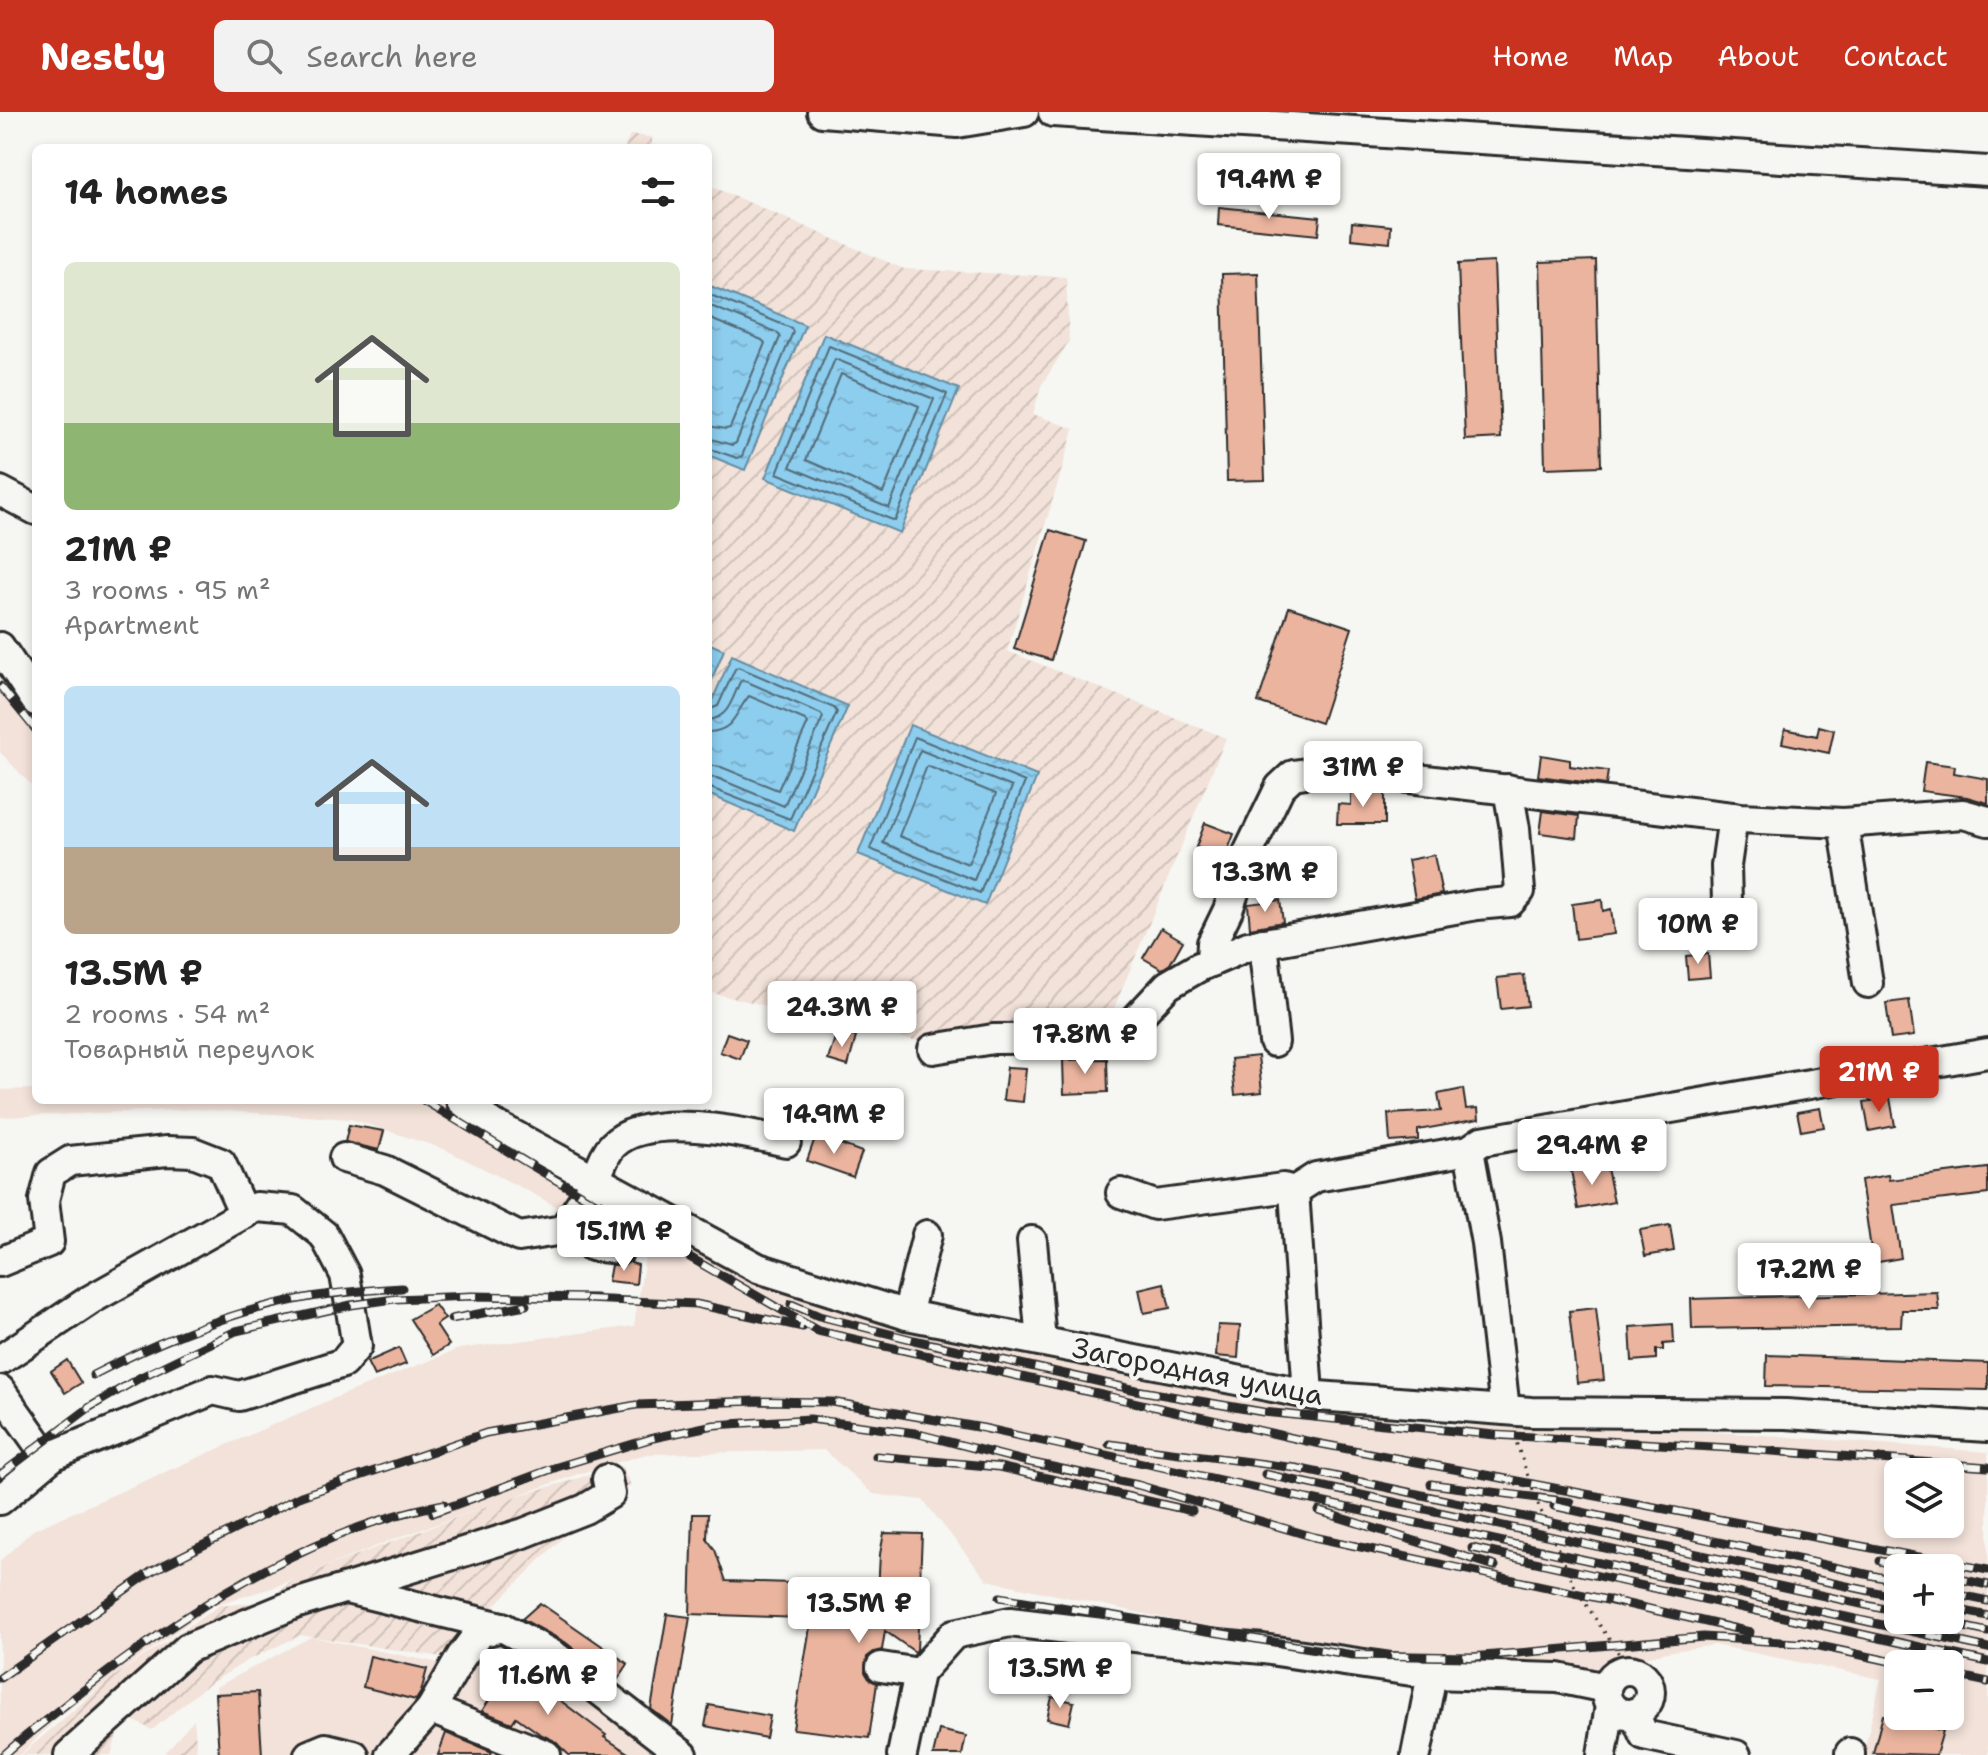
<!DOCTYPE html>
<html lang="en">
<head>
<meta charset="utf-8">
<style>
  body { margin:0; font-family:"Shantell Sans",sans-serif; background:#f2f2f2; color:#222; height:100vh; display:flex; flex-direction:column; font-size:30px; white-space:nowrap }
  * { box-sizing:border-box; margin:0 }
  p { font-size:26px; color:#767676 }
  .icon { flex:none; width:44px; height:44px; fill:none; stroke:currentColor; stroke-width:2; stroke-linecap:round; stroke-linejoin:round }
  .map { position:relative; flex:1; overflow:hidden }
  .details { position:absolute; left:32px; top:32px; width:680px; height:960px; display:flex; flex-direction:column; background:#fff; border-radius:12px; box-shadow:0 4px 12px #0003 }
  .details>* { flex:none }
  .fabs { position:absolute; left:1884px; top:1346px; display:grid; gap:16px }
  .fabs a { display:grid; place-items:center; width:80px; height:80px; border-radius:12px; background:#fff; box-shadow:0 4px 12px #0003; font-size:40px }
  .price { position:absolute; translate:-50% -68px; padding:0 18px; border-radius:8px; background:#fff; color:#222; font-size:26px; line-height:52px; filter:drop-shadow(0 2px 4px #0008) }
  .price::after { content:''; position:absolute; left:50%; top:48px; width:24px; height:18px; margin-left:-12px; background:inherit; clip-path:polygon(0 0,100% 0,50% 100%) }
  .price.active { background:#c8321e; color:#fff }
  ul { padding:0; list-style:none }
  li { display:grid; align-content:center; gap:16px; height:424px; padding:0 32px }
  li span { display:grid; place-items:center; height:248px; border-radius:12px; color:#555 }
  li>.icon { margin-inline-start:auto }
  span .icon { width:144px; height:144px; fill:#fffc; stroke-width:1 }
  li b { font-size:34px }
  h2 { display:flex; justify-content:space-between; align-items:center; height:96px; padding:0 32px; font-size:34px }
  header { display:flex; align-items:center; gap:48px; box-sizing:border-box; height:112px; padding:0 40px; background:#c8321e; color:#fff }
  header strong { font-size:38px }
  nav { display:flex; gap:44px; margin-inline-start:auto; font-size:28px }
  .search { width:560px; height:72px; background:#f2f2f2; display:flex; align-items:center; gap:20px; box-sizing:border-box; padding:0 28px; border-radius:12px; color:#767676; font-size:30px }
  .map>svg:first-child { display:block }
  .built { fill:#f2e2d9; fill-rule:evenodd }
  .industrial { fill:url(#industrial-furrows) }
  .water { fill:url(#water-ripples); stroke:#668ca0; stroke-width:2 }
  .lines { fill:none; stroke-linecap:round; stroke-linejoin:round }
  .shore { stroke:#526c79; stroke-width:2 }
  .building { fill:#eab49e; stroke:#2b2b2b; stroke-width:2 }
  .minor-casing { stroke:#2b2b2b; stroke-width:34 }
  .path { stroke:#2b2b2b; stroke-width:3; stroke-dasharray:2 6; stroke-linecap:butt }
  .minor { stroke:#f6f6f2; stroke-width:28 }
  .rail-casing { stroke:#2b2b2b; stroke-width:9 }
  .rail { stroke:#f6f6f2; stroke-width:6; stroke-dasharray:18; stroke-linecap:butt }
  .labels { text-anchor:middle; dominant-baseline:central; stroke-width:8; stroke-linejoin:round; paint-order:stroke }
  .street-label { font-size:28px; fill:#2b2b2b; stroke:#f6f6f2 }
</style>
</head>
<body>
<header>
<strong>Nestly</strong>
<div class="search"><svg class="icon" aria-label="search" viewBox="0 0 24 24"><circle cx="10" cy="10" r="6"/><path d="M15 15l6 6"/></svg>Search here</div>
<nav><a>Home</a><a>Map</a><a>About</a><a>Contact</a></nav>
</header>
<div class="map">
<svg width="1988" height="1643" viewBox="0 0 1988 1643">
  <defs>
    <pattern id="industrial-furrows" width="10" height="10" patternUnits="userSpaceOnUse" patternTransform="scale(2)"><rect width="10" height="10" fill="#f2e2d9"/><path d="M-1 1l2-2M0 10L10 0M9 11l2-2" fill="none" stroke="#d0c2ba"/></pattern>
    <pattern id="water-ripples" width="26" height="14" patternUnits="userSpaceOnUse" patternTransform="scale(2)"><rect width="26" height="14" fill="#8dcdee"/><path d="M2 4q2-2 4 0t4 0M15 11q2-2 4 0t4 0" fill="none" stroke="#7ab0cc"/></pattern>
  </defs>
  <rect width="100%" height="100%" fill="#f6f6f2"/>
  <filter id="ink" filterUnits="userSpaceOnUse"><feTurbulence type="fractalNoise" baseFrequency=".0125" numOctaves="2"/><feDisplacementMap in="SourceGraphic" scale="16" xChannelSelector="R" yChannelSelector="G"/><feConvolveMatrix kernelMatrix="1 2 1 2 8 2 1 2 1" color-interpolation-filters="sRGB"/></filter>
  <g filter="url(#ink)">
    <g class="built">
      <polygon points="0,550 36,603 36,678 0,640"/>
      <path d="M36,977V988H455L696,1136L1328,1298L1439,1314L1570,1313L1750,1322L1988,1340V1643H1863L1881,1567L1715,1533L1672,1539L1583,1558L1445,1555L1276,1530L987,1468L923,1388L873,1382L824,1338L646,1342L578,1362L394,1427L272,1476L213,1493L58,1605L20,1643H0V1449L33,1418L332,1287L459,1237L634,1214L645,1144L530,1080L444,1037L351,1007L196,997L0,1005V978ZM1898,1360H1950V1412H1898ZM1898,1456H1950V1508H1898ZM1898,1552H1950V1604H1898Z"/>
      <polygon points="311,1525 449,1553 473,1535 532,1539 667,1643 221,1643 216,1575"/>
    </g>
    <g class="industrial">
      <polygon points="630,23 652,25 652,36 625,36"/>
      <polygon points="708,73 904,157 1066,165 1069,229 1041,274 1033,302 1074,317 1007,539 1226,626 1105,918 925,931 708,880"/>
      <polygon points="621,1354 631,1373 564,1424 483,1505 448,1546 301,1523 248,1548 203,1576 152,1618 123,1603 111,1643 21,1643 109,1568 220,1493 264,1491 296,1466 503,1388"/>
      <polygon points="194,1608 197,1643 163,1643"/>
    </g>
    <g class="water">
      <polygon points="708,173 805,213 745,358 708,343"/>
      <polygon points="824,222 959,277 900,421 765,366"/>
      <polygon points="708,531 724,538 708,576"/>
      <polygon points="732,543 848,594 794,719 708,682 708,598"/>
      <polygon points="910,613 1037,664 985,793 858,742"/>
    </g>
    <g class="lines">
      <g class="shore">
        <polyline points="708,182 791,216 793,220 742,344 737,346 708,336"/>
        <polyline points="708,193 778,221 780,225 736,331 732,333 708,326"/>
        <polyline points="708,206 762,228 765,231 730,316 726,317 708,314"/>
        <polygon points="829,234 947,282 895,409 777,361"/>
        <polygon points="835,247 934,287 889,396 790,355"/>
        <polygon points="841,262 919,294 883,381 806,348"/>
        <polyline points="708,598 718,594 735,557 738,555 834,596 837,600 790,707 708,675"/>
        <path d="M708,608C729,606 732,587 740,570L743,568L821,602L823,605L784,694L717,666L708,665"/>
        <path d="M708,620C735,619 735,600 749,584L805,608L808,611L778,678L721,655L708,653"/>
        <polygon points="915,625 1025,670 980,781 870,737"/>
        <polygon points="920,638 1012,675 974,768 883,731"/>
        <polygon points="927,654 996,682 968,752 899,724"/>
      </g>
    </g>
    <g class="building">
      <polygon points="1219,95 1320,105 1318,123 1218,113"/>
      <polygon points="1352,110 1391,114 1390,131 1351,127"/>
      <polygon points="1596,148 1601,354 1545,356 1540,150"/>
      <polygon points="1494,150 1501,326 1465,328 1458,152"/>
      <polygon points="1258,161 1265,368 1227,369 1222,162"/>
      <polygon points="1050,418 1086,429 1051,548 1014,537"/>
      <polygon points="1289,495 1352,516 1321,611 1258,590"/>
      <polygon points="1819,614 1834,618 1829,641 1782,631 1785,617 1817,624"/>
      <polygon points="1541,643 1570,648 1570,654 1608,659 1606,673 1538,664"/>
      <polygon points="1925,650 1955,654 1954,661 1988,667 1988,691 1967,685 1921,679"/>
      <polygon points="1351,678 1385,681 1385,712 1337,712 1338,692 1351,693"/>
      <polygon points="1543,699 1579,704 1577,726 1540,721"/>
      <polygon points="1205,711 1234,722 1226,743 1219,740 1218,743 1196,735"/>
      <polygon points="1434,743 1442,782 1415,787 1408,748"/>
      <polygon points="1280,788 1283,810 1250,816 1248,792"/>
      <polygon points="1602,788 1603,799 1611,797 1614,822 1576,827 1572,792"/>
      <polygon points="1161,816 1183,829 1170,852 1162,857 1143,846"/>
      <polygon points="1708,842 1710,865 1688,867 1686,844"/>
      <polygon points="1524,863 1528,894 1501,897 1497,866"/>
      <polygon points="1909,888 1914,924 1891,927 1886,891"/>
      <polygon points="837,919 856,925 848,954 828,948"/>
      <polygon points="727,921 747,928 740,947 720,940"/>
      <polygon points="1258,944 1262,980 1235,983 1231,947"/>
      <polygon points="1107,947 1108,980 1064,982 1063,948"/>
      <polygon points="1007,955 1026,956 1023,990 1003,988"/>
      <polygon points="1463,977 1466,997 1478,996 1479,1007 1418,1018 1418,1028 1390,1030 1388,1002 1441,999 1438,982"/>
      <polygon points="1890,986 1895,1014 1869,1019 1864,990"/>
      <polygon points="1820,996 1824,1015 1801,1019 1797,1000"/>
      <polygon points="349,1013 384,1019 379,1038 345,1030"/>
      <polygon points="816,1023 862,1040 853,1065 807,1049"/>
      <polygon points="1597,1053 1599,1058 1607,1056 1614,1090 1578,1097 1571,1058"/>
      <polygon points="1988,1056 1988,1082 1893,1093 1901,1146 1873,1151 1861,1068 1888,1063 1889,1068"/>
      <polygon points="1670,1113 1674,1139 1645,1144 1640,1118"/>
      <polygon points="632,1148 631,1151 638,1153 636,1172 608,1169 611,1153 625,1153"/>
      <polygon points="1164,1171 1170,1196 1144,1201 1139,1177"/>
      <polygon points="1937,1180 1939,1198 1902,1198 1901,1214 1692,1217 1691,1187"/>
      <polygon points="435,1193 445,1207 436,1213 449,1233 433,1243 410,1207"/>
      <polygon points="1596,1196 1604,1268 1577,1271 1569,1199"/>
      <polygon points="1673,1212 1674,1231 1663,1232 1663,1238 1656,1238 1656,1247 1632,1249 1630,1215"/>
      <polygon points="1218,1213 1240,1214 1238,1246 1216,1244"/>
      <polygon points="399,1236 406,1252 374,1264 367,1250"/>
      <polygon points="1767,1243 1988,1251 1988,1278 1766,1274"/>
      <polygon points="67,1248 81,1271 65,1281 51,1259"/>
      <polygon points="693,1402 708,1402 707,1427 715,1438 726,1469 792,1471 791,1487 801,1487 800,1506 690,1502"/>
      <polygon points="884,1421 922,1422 917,1538 915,1540 885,1519 882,1538 874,1540 867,1545 865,1560 870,1568 877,1571 869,1626 793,1617 813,1497 859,1503 860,1496 877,1498 880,1442"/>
      <polygon points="540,1491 628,1552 616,1570 565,1530 522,1507"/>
      <polygon points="667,1502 690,1505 672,1613 651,1597"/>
      <polygon points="370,1544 427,1557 421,1580 416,1588 363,1575"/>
      <polygon points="511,1555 561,1589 606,1623 604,1625 631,1643 569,1643 553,1628 540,1622 516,1605 512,1611 482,1599"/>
      <polygon points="258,1580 262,1643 219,1643 215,1582"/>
      <polygon points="1052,1585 1074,1590 1069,1612 1047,1607"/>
      <polygon points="709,1593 770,1604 766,1626 705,1614"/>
      <polygon points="1883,1603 1943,1619 1936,1643 1873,1641"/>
      <polygon points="939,1618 966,1624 962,1643 933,1643"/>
      <polygon points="446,1621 492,1640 490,1643 438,1643"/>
    </g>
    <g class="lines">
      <g class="minor-casing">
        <g id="minor">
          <polyline points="822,0 957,11 1024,0"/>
          <polyline points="1053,0 1988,59"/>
          <polyline points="0,379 36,398"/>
          <polyline points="0,535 36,589"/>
          <polyline points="1843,711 1868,871"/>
          <polyline points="1727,790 1726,754 1733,705"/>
          <polyline points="1263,831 1274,930"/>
          <polyline points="1211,850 1212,831 1228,798 1247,743 1280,675 1293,663 1320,659 1401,665 1740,706 1843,711 1963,702 1988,709"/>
          <polyline points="933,937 993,927 1112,926 1121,923 1168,873 1199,855 1248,834 1477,793 1510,790 1520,779 1515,717 1508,677"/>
          <polyline points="461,988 488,1009 758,1156 907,1203 1318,1284 1531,1300 1786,1302 1988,1315"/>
          <polyline points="1469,1038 1486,1131 1505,1298"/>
          <path d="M344,1046L385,1058L519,1125L563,1118C574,1101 587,1084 596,1066C601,1055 604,1042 613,1033C647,999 744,1020 786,1030"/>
          <polyline points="1294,1079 1308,1282"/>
          <polyline points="1121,1081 1155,1093 1283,1076 1294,1079 1316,1065 1469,1038 1482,1029 1988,941"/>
          <polyline points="563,1118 592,1134 619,1137"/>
          <polyline points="1032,1129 1041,1229"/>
          <polyline points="0,1150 49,1130 44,1088 51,1061 70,1049 167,1039 193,1040 221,1051 244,1102"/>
          <polyline points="907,1203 927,1123"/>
          <polyline points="0,1248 90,1188 256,1095 293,1098 324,1123 345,1163 357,1234 343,1251 239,1284 213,1278 54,1343 0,1388"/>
          <polyline points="0,1278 49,1347"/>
          <polyline points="346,1477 502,1515 555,1544 683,1643"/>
          <polyline points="881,1555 919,1561"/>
          <circle cx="1628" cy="1580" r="22"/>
          <polyline points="919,1561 954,1522 1010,1510 1152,1527 1263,1537 1432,1562 1558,1566 1606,1576"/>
          <polyline points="431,1597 461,1545 479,1521 502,1515"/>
          <polyline points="1634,1601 1644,1623 1736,1643"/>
          <polyline points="69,1643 188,1536 295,1492 524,1421 585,1397 610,1382 607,1367"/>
          <polyline points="309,1643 326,1636 354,1643"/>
          <polyline points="390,1643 431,1597 546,1643"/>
          <polyline points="902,1643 919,1561"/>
          <polyline points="1416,1643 1432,1562"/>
          <polyline points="1602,1643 1610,1594"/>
          <polyline points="1850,1643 1850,1641"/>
        </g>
      </g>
      <polyline class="path" points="1514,1324 1537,1390 1577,1479 1629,1557"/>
      <use href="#minor" class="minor"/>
      <g class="rail-casing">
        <g id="rail">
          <polyline points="0,574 36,618"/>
          <polyline points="423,988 554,1067 818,1219 1311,1330 1988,1458"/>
          <polyline points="586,1187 696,1192 803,1215"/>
          <polyline points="791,1192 819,1204 914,1228 1136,1278 1263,1300 1495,1323 1730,1336 1988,1355"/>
          <polyline points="451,1207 526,1193"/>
          <path d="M93,1263C159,1229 231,1199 305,1186C337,1180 369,1178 402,1176"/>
          <polyline points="1109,1332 1296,1356 1898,1485"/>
          <polyline points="876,1344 999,1355 1192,1399"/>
          <polyline points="1265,1362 1898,1500"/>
          <polyline points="0,1363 90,1295 141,1265 236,1219 351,1193 394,1187 472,1184 596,1186"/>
          <polyline points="1431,1372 1570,1390"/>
          <polyline points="1554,1394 1898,1469"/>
          <polyline points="1319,1399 1495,1454"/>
          <polyline points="433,1401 557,1355 653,1326 714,1313 810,1307 915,1321 1024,1349 1138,1373 1314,1425 1621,1491"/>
          <polyline points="1472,1436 1988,1550"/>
          <polyline points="1880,1449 1911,1456"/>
          <polyline points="1950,1465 1988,1473"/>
          <polyline points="1950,1481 1988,1489"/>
          <polyline points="1000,1485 1353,1543 1471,1545 1703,1525 1811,1532"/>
          <polyline points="1610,1488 1750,1520"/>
          <polyline points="1950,1496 1988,1504"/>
          <polyline points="1933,1508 1988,1520"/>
          <polyline points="1801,1530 1903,1552"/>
          <polyline points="1950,1562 1988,1570"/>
          <polyline points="0,1566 152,1459 301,1384 486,1321 636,1293 757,1289 832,1290 983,1316 1988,1536"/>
          <path d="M4,1643C24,1624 48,1607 70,1589C176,1505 308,1417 444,1392"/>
        </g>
      </g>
      <use href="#rail" class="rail"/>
    </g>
  </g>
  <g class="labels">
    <g class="street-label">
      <text transform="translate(1198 1259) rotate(11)">Загородная улица</text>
    </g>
  </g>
</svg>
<div class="fabs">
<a><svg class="icon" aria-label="layers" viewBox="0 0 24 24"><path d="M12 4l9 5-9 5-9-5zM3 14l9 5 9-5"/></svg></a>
<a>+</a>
<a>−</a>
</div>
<b class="price" style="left:1269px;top:109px">19.4M ₽</b>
<b class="price" style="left:1363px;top:697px">31M ₽</b>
<b class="price" style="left:1265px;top:802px">13.3M ₽</b>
<b class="price" style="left:1698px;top:854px">10M ₽</b>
<b class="price" style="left:842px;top:937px">24.3M ₽</b>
<b class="price" style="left:1085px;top:964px">17.8M ₽</b>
<b class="price active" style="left:1879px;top:1002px">21M ₽</b>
<b class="price" style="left:834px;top:1044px">14.9M ₽</b>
<b class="price" style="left:1592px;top:1075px">29.4M ₽</b>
<b class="price" style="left:624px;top:1161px">15.1M ₽</b>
<b class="price" style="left:1809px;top:1199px">17.2M ₽</b>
<b class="price" style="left:859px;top:1533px">13.5M ₽</b>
<b class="price" style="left:1060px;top:1598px">13.5M ₽</b>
<b class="price" style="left:548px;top:1605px">11.6M ₽</b>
<section class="details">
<h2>14 homes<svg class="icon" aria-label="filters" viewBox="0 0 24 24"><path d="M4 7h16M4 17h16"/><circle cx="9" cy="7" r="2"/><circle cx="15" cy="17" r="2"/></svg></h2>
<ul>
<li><span style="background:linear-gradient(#dfe7d0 65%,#8fb573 0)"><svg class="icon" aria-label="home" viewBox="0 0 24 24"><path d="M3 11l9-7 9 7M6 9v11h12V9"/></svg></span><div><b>21M ₽</b><p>3 rooms · 95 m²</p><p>Apartment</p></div></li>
<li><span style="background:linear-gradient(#bfe0f5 65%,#b9a48a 0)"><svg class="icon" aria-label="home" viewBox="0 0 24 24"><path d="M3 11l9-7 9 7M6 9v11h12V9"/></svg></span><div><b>13.5M ₽</b><p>2 rooms · 54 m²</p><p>Товарный переулок</p></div></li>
</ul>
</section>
</div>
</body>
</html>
